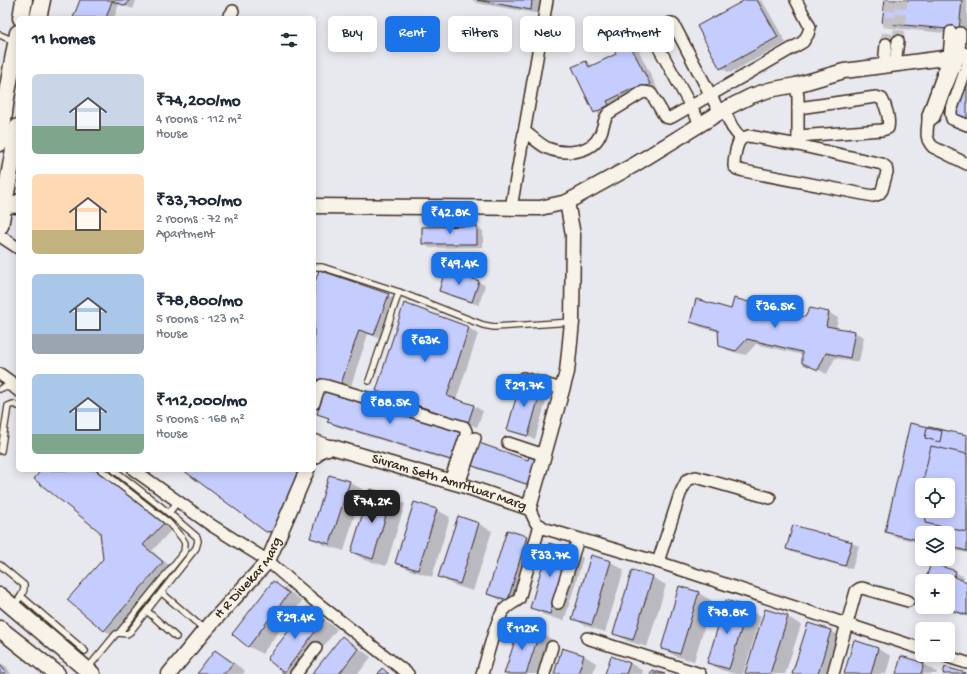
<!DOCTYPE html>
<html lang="en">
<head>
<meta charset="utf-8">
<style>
  body { margin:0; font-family:"Gochi Hand",sans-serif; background:#f2f2f3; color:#1f2937; height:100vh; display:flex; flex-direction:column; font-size:15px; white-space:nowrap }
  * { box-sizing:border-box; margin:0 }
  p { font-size:13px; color:#747a83 }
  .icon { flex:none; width:22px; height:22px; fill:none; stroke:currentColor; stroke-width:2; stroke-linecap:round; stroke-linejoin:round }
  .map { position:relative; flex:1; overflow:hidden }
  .side { position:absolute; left:16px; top:16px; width:300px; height:456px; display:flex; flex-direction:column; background:#fff; border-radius:6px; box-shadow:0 2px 10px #0003 }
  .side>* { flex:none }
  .top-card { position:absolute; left:328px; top:16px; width:380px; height:36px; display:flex; gap:8px }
  .controls { position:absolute; left:915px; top:478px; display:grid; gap:8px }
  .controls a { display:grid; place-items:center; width:40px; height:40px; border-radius:6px; background:#fff; box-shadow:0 2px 10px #0003; font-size:20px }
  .price { position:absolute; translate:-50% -34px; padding:0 9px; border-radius:8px; background:#1a73e8; color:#fff; font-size:13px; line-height:26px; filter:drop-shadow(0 1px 2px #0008) }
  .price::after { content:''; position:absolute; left:50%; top:24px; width:12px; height:9px; margin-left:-6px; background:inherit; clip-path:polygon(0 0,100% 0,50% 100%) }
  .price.selected { background:#222; color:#fff }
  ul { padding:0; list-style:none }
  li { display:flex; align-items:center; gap:12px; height:100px; padding:0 16px }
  li span { display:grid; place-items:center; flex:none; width:112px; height:80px; border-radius:6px; color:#555 }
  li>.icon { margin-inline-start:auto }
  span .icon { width:48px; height:48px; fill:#fffc; stroke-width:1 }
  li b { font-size:17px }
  h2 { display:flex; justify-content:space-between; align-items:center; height:48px; padding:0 16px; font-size:17px }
  .pill { padding:0 14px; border-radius:6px; background:#fff; box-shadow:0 2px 10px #0003; font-size:14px; line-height:36px }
  .pill.selected { background:#1a73e8; color:#fff }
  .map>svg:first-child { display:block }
  .shadow { fill:#0003; fill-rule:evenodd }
  .building { fill:#c5cdff; stroke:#3b2a1e; fill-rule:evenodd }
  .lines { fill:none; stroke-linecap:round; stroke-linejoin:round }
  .minor-tunnel { stroke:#c5c2c5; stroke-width:11; stroke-dasharray:11 5.5; stroke-linecap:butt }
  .service-casing { stroke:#3b2a1e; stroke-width:8 }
  .minor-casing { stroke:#3b2a1e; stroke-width:14 }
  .tertiary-casing { stroke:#3b2a1e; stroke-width:17 }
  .secondary-casing { stroke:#3b2a1e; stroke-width:19 }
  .service { stroke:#f7f3e8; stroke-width:5.5 }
  .minor { stroke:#f7f3e8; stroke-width:11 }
  .tertiary { stroke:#f7f3e8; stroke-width:14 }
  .secondary { stroke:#f7f3e8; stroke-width:16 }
  .labels { text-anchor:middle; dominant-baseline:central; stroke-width:3.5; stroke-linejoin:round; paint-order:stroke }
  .street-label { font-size:14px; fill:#3b2a1e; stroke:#f7f3e8 }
</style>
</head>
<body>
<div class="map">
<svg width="967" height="674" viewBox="0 0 967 674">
  <rect width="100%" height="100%" fill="#e8e8ef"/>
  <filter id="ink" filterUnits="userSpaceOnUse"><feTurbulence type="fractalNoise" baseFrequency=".025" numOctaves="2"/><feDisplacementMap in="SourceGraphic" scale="8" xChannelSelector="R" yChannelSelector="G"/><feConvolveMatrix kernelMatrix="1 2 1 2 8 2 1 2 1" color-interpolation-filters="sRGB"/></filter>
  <g filter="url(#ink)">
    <g class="shadow">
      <polygon points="81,0 134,0 136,1 133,9 119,4 114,18 74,18"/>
      <polygon points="472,0 542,0 540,14 477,3"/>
      <polygon points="747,0 760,0 763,2 786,43 730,73 721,68"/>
      <polygon points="886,0 967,0 967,35 892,28 883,23"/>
      <polygon points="627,40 636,45 658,90 604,117 595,112 586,62 594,66 617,54"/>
      <polygon points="477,227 483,231 483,247 430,248 423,244"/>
      <polygon points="478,282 485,285 479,305 447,295 440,291"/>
      <polygon points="314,288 388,295 397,301 383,340 368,334 349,392 314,378"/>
      <polygon points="732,310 805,318 829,313 838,318 836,328 854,332 864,337 859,362 835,358 827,374 803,362 803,355 756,344 746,355 729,351 720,345 719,332 700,327 691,322"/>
      <polygon points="469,328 478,334 456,400 474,406 483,411 477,427 386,396 377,391"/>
      <polygon points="542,387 549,391 535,439 515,433 508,429"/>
      <polygon points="318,413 471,438 463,465 338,427 329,422 329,419"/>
      <path d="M911,424L967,436V553L948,549V533H922V543L895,537L886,532ZM922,485H948V511H922Z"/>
      <polygon points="528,461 536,488 478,469 471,465"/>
      <polygon points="43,470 99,470 173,528 152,551 171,567 114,636 105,631 69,600 104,559 101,532"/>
      <polygon points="185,470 301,470 276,537 266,531"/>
      <polygon points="349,482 362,489 344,551 324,545 311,537"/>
      <polygon points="371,490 392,496 405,504 386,566 365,560 352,552"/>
      <polygon points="437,510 450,517 432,577 410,570 396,563"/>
      <polygon points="458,517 479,524 492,531 473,591 453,585 440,577"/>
      <polygon points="794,526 852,543 859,546 852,569 794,553 787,549"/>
      <polygon points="508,531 527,537 540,545 521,607 502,601 489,594"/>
      <polygon points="570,550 583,558 564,621 544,615 531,607"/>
      <polygon points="592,556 611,562 624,570 605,632 586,626 573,618"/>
      <polygon points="955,572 964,577 963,582 967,583 967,617 937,607 948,607 948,581 926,581"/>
      <polygon points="652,577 666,585 647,647 627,641 614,633"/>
      <polygon points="273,582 286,589 302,601 262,654 248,646"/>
      <polygon points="680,587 699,593 712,601 694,661 675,656 662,648"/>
      <polygon points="307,608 320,616 337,629 302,674 288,674 285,672"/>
      <polygon points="747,608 761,616 743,674 735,674 721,670 708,662"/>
      <polygon points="788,617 801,625 785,674 749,674"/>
      <polygon points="808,624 831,631 838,635 826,674 793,674"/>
      <polygon points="520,626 540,632 553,640 542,674 505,674"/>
      <polygon points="342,637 355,645 371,657 358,674 314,674"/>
      <polygon points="855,641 878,649 891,656 886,674 845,674"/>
      <polygon points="216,651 229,659 245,671 243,674 198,674"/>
      <polygon points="583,655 596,663 593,674 556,674"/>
      <polygon points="0,663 7,667 11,674 0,674"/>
      <polygon points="630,663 643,671 642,674 606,674"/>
      <polygon points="924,664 937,672 936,674 897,674"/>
    </g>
    <g class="building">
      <polygon points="80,0 129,0 126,6 112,1 106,18 73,18"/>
      <polygon points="477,0 532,0 531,10"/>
      <polygon points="745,0 757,0 778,37 720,69 697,26"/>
      <polygon points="885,0 962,0 959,30 882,23"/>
      <polygon points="627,39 650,84 636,92 634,88 607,101 609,105 594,113 572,67 586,61 589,67 616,54 612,46"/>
      <polygon points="967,80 967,120 953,113"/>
      <polygon points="477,226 477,244 422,244 422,227"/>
      <polygon points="319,270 389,294 374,335 359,330 340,387 314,378 314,285"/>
      <polygon points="445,270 479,281 472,302 439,291"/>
      <polygon points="734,298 805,317 810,308 829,312 826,326 855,331 850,358 826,353 818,370 802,363 802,352 747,339 736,351 719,346 718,330 690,322 696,299 731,309"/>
      <polygon points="404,303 469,327 447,396 474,405 468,423 376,391"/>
      <polygon points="521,380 542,386 528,436 507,430"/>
      <polygon points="324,389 463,432 454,461 327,422 329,418 317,414"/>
      <path d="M910,423L967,435L966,510L967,511V551L948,546V533H922V541L885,532ZM938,454L943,455L939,474L934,473ZM956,459L963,461L959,478L951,477ZM933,481L937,482V485H948V495L951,483L958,484L953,509L948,508V511H922V485H932Z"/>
      <polygon points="927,428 942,431 940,442 925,438"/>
      <polygon points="479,443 528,460 529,457 537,459 529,485 470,465 475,449 477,449"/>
      <polygon points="931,446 967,454 967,532 925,523 927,511 948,511 948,485 922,485 922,504 918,503"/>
      <polygon points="41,470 98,470 165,522 143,545 163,562 104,631 67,600 103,559 100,532 34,479"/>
      <polygon points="183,470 298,470 279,526 273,531 266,532"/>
      <polygon points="329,475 350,481 330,544 310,538"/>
      <polygon points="370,489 392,495 373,559 351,552"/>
      <polygon points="414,502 437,509 418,570 395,563"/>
      <polygon points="458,516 479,523 460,584 438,577"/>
      <polygon points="793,525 852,542 845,566 786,549"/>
      <polygon points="507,530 527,536 508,600 487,594"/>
      <polygon points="549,543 570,549 550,614 530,608"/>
      <polygon points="591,555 611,561 592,625 572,619"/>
      <polygon points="931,563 956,571 954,577 967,582 967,615 942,607 948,607 948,581 925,581"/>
      <polygon points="632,570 653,576 633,640 613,634"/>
      <polygon points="273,581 289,593 248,647 232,634"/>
      <polygon points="679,586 699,592 680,654 661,649"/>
      <polygon points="922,590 922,601 919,600"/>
      <polygon points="726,600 748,607 729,669 707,663"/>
      <polygon points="307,607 324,620 284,673 267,659"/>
      <polygon points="765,609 788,616 770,674 748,674 745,673"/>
      <polygon points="808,623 831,630 818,674 792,674"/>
      <polygon points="520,625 540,631 526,674 504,674"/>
      <polygon points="342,636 358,649 339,674 312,674"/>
      <polygon points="854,640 878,648 871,674 844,674"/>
      <polygon points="562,648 584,655 578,674 554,674"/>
      <polygon points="215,650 233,663 224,674 197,674"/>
      <polygon points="611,656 630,663 626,674 605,674"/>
      <polygon points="901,656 924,663 921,674 896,674"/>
      <polygon points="0,664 6,673 5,674 0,674"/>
      <polygon points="945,667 966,673 966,674 943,674"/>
      <polygon points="382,668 389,674 378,674"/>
      <polygon points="652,670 665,674 650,674"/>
    </g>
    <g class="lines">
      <g class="minor-tunnel">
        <polyline points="898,41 902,0"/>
        <polyline points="886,44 891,0"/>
      </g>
      <g class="service-casing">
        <g id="service">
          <polyline points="0,35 14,41"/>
          <polyline points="8,203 18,197"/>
          <polyline points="314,267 322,267 399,292 483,325 494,327 572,322"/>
          <polyline points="369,381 399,292"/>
          <path d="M0,389C6,384 13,390 18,394"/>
          <polyline points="1,451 8,406 13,404 18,406"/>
          <polyline points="101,470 169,523 182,538 185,543 184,552 119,633"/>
          <polyline points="114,470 169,513"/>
          <path d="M0,565L24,585C25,594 18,600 13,606"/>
          <polyline points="162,593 205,630"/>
          <polyline points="21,596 85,651"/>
          <polyline points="147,611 176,637"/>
          <polyline points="88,668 116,634 119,633 127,634 130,632 196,548 198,541 197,537 169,513 178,501"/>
        </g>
      </g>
      <g class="minor-casing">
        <g id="minor">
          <polyline points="228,18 233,11"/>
          <polyline points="951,32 949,57 928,115 928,122 934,117 959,56 960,33"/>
          <polyline points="895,64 898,41"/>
          <polyline points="884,65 886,44"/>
          <polyline points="967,66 951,111 951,115 952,119 967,125"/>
          <path d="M796,85L798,97V145L882,164L886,167L887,172L882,190L879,194L873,196L744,171L737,169L734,166C734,159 736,146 740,140C742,138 746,137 749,136L798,145"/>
          <path d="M798,108L876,97L882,99C886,106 890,119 888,128L882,130L798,136"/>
          <polyline points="724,110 732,127 741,139"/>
          <path d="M928,122C927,132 925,139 933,147L967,164"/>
          <polyline points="701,125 653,37 655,30 671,23 674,25 720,113"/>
          <path d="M524,131C531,136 539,144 547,148C564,155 591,154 600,135C604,127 603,119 609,113L643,92L650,93L652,95L665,117L669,118L672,117L803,42L808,34L810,27L796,0"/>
          <polyline points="511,208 547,0"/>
          <polyline points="0,236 18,248"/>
          <polyline points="0,374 18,387"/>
          <polyline points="523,378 562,389"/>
          <polyline points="314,403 319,388 322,385 327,386 464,427 466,431 466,435 452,475"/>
          <polyline points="314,440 332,447"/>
          <polyline points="508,443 544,455"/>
          <polyline points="134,470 211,525 268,561 306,594 408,674"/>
          <polyline points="459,484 475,438"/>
          <polyline points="529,508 536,523 546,529 658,562 922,649"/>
          <polyline points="658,562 680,494 687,480 696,477 770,498"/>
          <polyline points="558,603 578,539"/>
          <polyline points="587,638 700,674"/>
          <polyline points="942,655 967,663"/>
          <polyline points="296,674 316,648"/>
          <path d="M482,674C487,659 495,621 504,610C508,605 514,603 519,599L540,525"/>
          <polyline points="544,674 552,647"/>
          <polyline points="833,674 856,591 859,589 862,588 908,601"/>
        </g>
      </g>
      <g class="tertiary-casing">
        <g id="tertiary">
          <polyline points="0,205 18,206"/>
          <polyline points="314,206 540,208 567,202 634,165 727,108 751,96 769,90 796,85 844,71 967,55"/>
          <path id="s1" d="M314,457L320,450L332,447L459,484L529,508L567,372L572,322L573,235L567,202"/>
          <path id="s2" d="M169,674L205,630L268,561L307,470"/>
        </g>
      </g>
      <g class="secondary-casing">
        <g id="secondary">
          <polyline points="21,18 24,0"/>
          <polyline points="38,18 42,0"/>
          <polyline points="0,143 6,98 18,33"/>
          <polyline points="0,226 18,127"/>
          <polyline points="0,596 92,674"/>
          <polyline points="0,629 57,674"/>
        </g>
      </g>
      <use href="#service" class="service"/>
      <use href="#minor" class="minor"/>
      <use href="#tertiary" class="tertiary"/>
      <use href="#secondary" class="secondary"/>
    </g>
  </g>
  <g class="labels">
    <g class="street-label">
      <text stroke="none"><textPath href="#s1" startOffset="144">Sivram Seth Amritwar Marg</textPath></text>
      <text stroke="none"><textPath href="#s2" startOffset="125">H R Divekar Marg</textPath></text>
    </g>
  </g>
</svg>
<div class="controls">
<a><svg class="icon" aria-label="locate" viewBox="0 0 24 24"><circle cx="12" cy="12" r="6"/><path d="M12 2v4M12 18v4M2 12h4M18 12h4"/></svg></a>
<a><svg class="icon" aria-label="layers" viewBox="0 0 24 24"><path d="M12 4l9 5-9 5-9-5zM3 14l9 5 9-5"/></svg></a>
<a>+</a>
<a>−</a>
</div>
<b class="price" style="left:450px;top:235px">₹42.8K</b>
<b class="price" style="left:459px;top:286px">₹49.4K</b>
<b class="price" style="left:775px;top:329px">₹36.5K</b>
<b class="price" style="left:425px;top:363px">₹63K</b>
<b class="price" style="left:524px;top:408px">₹29.7K</b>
<b class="price" style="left:390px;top:425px">₹88.5K</b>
<b class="price selected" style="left:372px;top:524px">₹74.2K</b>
<b class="price" style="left:550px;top:578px">₹33.7K</b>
<b class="price" style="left:727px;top:635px">₹78.8K</b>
<b class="price" style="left:295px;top:640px">₹29.4K</b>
<b class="price" style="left:522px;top:651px">₹112K</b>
<div class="top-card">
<a class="pill">Buy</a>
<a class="pill selected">Rent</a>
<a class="pill">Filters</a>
<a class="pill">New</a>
<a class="pill">Apartment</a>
</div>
<section class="side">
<h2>11 homes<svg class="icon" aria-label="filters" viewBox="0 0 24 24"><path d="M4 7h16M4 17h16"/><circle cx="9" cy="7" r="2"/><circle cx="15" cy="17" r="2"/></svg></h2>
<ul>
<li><span style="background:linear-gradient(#c9d6e8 65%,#7fa58c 0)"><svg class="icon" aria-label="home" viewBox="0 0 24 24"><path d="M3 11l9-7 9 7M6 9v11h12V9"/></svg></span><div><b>₹74,200/mo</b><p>4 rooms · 112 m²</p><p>House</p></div></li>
<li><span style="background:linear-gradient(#ffd9b3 70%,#c2b280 0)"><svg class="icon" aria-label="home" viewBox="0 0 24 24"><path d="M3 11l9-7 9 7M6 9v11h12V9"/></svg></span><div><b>₹33,700/mo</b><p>2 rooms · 72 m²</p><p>Apartment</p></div></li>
<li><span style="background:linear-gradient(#a9c7e8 75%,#9aa5b1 0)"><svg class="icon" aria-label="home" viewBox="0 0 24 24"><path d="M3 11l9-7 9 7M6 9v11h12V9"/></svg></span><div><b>₹78,800/mo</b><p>5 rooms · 123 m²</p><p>House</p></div></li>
<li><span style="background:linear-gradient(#a9c7e8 75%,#7fa58c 0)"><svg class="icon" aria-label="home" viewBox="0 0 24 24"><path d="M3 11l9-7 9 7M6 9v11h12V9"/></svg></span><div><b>₹112,000/mo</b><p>5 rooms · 168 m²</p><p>House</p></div></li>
</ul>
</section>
</div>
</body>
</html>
